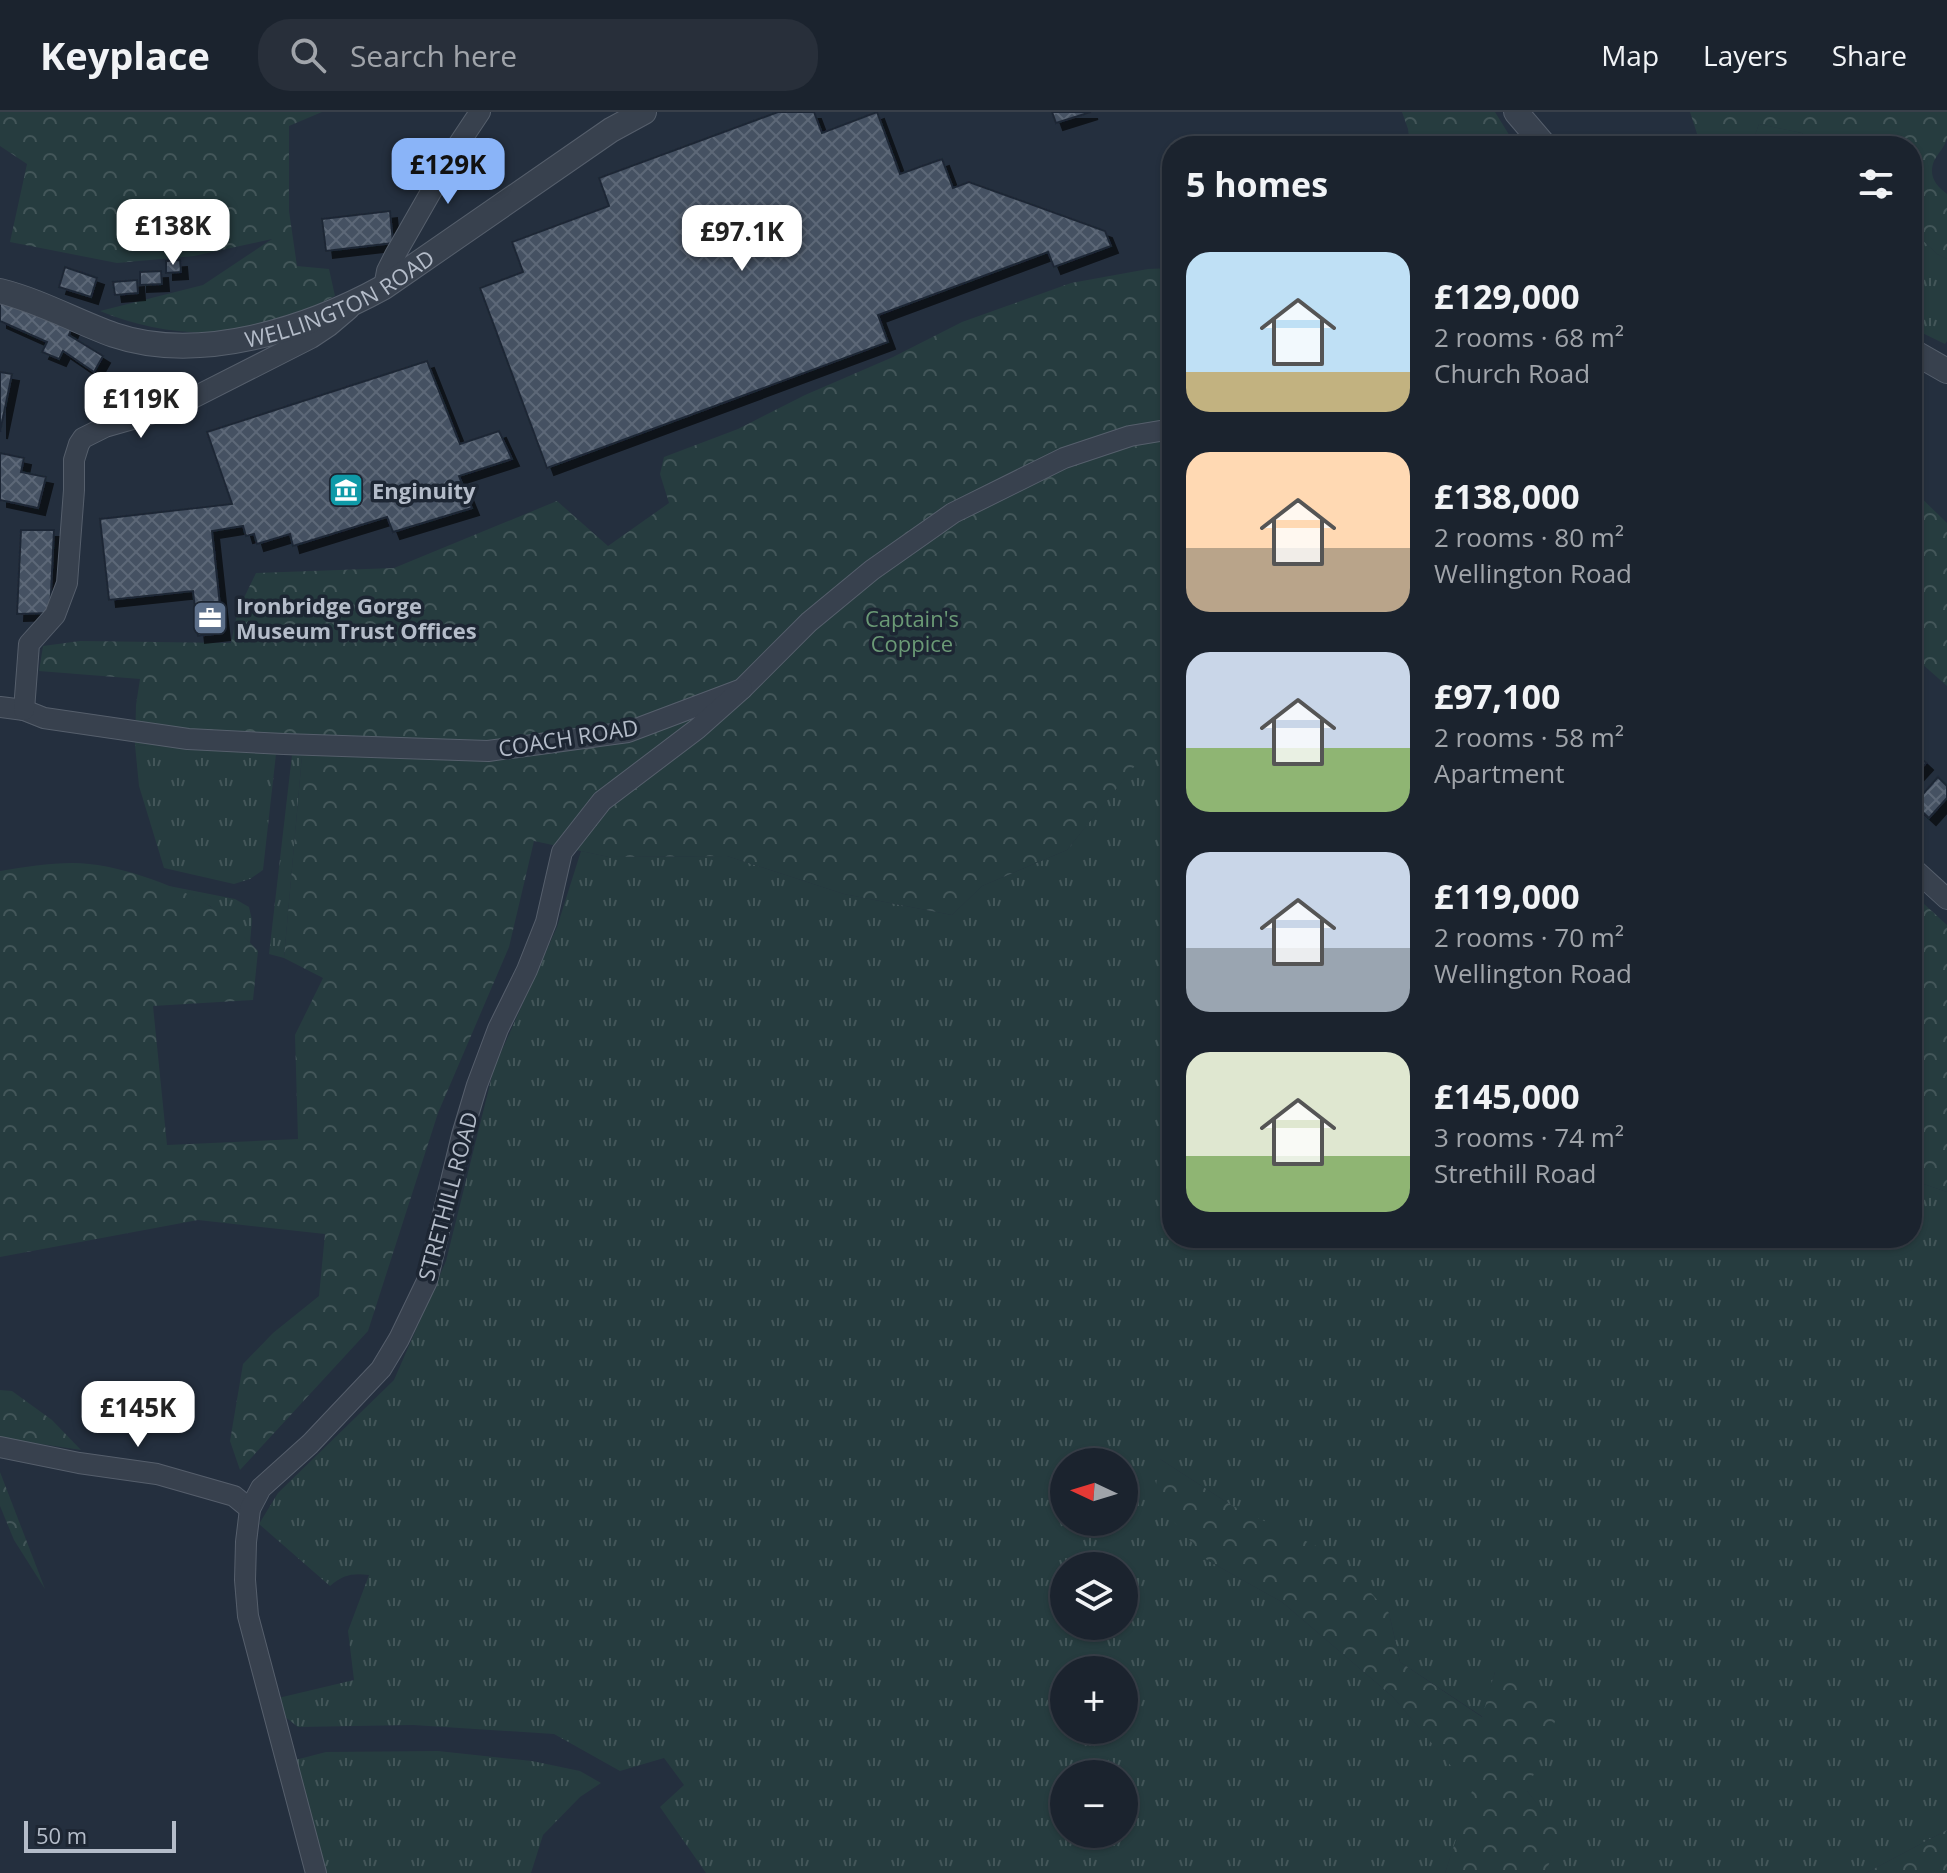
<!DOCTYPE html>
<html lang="en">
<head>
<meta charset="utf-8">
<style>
  body { margin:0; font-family:"Open Sans",sans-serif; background:#282f3a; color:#f1f3f6; height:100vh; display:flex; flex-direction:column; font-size:30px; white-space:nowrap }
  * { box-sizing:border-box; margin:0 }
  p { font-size:26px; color:#a0a4aa }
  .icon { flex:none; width:44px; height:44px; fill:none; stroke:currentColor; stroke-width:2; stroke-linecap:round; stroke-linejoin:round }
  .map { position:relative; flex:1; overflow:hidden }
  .side { position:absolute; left:1162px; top:24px; width:760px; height:1112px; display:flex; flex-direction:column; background:#1b232e; border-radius:32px; box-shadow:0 2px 6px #0004,0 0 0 2px #39404a }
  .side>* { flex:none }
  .needle { width:52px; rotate:274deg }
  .buttons { position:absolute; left:1050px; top:1336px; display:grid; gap:16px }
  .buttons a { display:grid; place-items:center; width:88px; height:88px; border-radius:50%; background:#1b232e; box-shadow:0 2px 6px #0004,0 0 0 2px #39404a; font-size:40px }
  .scale { position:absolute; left:24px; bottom:20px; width:152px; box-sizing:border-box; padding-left:8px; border:4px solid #b4bcc9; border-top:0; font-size:22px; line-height:28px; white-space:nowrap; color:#b4bcc9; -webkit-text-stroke:6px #1d2633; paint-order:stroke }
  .price { position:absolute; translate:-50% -68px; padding:0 18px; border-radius:16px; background:#fff; color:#222; font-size:26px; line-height:52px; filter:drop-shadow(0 2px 4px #0008) }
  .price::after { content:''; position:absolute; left:50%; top:48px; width:24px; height:18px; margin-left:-12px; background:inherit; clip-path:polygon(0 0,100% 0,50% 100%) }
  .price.selected { background:#8ab4f8; color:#111 }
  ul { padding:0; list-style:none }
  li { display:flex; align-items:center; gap:24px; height:200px; padding:0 24px }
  li span { display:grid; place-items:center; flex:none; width:224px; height:160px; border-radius:24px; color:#555 }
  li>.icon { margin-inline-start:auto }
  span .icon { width:96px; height:96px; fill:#fffc; stroke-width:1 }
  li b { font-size:34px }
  h2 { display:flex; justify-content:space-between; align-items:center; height:96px; padding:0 24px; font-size:34px }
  header { display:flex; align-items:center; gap:48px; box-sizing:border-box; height:112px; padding:0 40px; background:#1b232e; border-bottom:2px solid #39404a }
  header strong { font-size:38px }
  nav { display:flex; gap:44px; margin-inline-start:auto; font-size:28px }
  .search { width:560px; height:72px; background:#282f3a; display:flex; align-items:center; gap:20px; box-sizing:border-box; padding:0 28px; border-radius:32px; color:#a0a4aa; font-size:30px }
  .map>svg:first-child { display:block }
  .grass { fill:url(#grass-tufts); fill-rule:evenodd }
  .forest { fill:url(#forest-crowns) }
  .building { fill:url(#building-cross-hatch); stroke:#1f2835; stroke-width:2; filter:url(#shadow) }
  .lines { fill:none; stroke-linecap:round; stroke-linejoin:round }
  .minor-casing { stroke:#565f6c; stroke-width:22 }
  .tertiary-casing { stroke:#565f6c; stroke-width:26 }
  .minor { stroke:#38414e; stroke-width:20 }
  .tertiary { stroke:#38414e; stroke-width:24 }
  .labels { text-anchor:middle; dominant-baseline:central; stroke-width:7; stroke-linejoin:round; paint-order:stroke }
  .street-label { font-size:22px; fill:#b4bcc9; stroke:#1d2633 }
  .poi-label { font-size:22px; font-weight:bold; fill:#b4bcc9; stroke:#1d2633; text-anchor:start }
  .park-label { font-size:22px; fill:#6b9a76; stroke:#1d2633 }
</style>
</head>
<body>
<header>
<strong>Keyplace</strong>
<div class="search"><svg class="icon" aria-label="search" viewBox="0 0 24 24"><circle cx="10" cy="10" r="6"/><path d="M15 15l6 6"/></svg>Search here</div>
<nav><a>Map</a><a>Layers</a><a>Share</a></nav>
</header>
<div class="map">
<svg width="1947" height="1761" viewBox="0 0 1947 1761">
  <defs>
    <pattern id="grass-tufts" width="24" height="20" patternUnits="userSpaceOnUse" patternTransform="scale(2)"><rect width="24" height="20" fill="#263c3f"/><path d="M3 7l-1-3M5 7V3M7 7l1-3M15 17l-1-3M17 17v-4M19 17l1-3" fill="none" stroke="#435659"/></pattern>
    <pattern id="forest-crowns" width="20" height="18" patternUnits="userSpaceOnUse" patternTransform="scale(2)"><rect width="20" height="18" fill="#263c3f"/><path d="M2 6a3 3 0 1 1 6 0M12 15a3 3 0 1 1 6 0" fill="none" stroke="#435659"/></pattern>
    <pattern id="building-cross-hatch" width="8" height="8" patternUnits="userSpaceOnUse" patternTransform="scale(2)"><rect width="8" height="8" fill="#455162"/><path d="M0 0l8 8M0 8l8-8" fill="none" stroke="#5d6877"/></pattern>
    <filter id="shadow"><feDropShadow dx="7" dy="7" stdDeviation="0" flood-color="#0009"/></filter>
  </defs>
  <rect width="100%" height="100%" fill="#242f3e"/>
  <g class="grass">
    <polygon points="1759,12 1802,21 1817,34 1751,34"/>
    <polygon points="1912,118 1937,142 1947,147 1947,229 1945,232 1912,216"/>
    <polygon points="135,633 276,642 263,758 250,767 234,772 164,756 139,674"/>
    <polygon points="292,643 302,644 284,846 269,842"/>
    <path d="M1142,644L1172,645V1126H1912V1068L1947,1080V1718L1866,1761H1545L1561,1722L1527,1679L1495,1560L1483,1605L1400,1550L1389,1501L1231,1393L1160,1347L1207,1448L1282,1490L1393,1585L1473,1679L1445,1761H706L660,1695L684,1673L664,1646L620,1659L554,1622L413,1613L298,1615L284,1604L274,1587L354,1568L348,1519L369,1463C352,1461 343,1463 330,1474L259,1412L278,1381L394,1268L446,1149L494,956L557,815L581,739L609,745L727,744L844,782L952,803L982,774L1067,738ZM1064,1350H1124V1410H1064ZM1064,1454H1124V1514H1064ZM1064,1558H1124V1618H1064ZM1064,1662H1124V1722H1064Z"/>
    <polygon points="169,774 235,787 249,795 252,808 250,831 210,794"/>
    <polygon points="438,1639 532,1649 580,1659 601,1671 580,1685 543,1723 531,1761 325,1761 295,1648 326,1640"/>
  </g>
  <g class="forest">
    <path d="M0,0H322L289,14V99L297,154L329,157L335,184C313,195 289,205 266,213C214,229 148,219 100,199L203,173L272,127L194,144L117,151L10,130L27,52L0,34Z"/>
    <polygon points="1402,0 1495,0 1516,34 1410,34 1408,17"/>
    <path d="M1690,0H1947C1947,8 1947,18 1947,26C1945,35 1938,41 1934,49C1928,64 1936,74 1947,82V147L1937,142L1912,118V34H1817L1802,21L1759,12L1751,34H1701Z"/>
    <path d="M1172,156V645H1142L1067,738L982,774L952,803L844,782L727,744L609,745L534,729L509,835L438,1001L368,1219L240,1358L230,1329L243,1252L273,1221L319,1184L325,1122L198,1108L0,1145V759C25,755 48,751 73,751C114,751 173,772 208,793C225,804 243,824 258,839L253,888L153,894L167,1033L298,1027L295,923L323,866L284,846L302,644L135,633L136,593L140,567L39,559L43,534L80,529L231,531L238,498L256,461L394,456L557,389L608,434L669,391L660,362L664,345L738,317L805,283L893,245L962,210L1071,171L1148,157Z"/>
    <polygon points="1912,377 1947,411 1947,574 1912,543"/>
    <polygon points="1912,781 1947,813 1947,1080 1912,1068"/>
    <polygon points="0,1278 12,1279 52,1308 81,1338 0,1326"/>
    <polygon points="1160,1347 1231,1393 1339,1445 1389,1501 1400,1550 1482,1605 1495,1560 1560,1597 1527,1679 1562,1722 1545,1761 1445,1761 1472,1679 1393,1585 1282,1490 1207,1448 1154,1386"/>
    <polygon points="0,1360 45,1477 14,1428 0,1394"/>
    <polygon points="1947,1718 1947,1761 1866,1761"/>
  </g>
  <g class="building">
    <polygon points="778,0 814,0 822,21 877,0 900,62 942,47 953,76 969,70 1105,119 1111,134 1054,155 1048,140 878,203 888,230 547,356 480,176 523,160 512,130 609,94 599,66"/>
    <polygon points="1052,0 1091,0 1056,11"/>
    <polygon points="390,99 393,131 326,139 322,107"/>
    <polygon points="180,148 181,160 166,161 166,149"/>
    <polygon points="65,155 97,166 91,185 59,175"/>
    <polygon points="161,159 162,172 140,173 140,160"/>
    <polygon points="137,168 138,181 115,183 113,170"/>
    <polygon points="0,181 73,213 69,223 103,244 94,260 63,239 59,247 42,240 47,230 0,209"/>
    <polygon points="427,249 460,332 499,319 512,347 459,364 472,396 393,420 387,405 293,434 290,422 257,432 254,422 246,424 243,414 212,419 223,521 198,524 193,479 109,488 100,407 232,392 207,320"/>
    <polygon points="0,260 12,262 0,320"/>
    <polygon points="0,341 24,346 21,360 46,365 38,396 0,388"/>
    <polygon points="21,418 54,418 50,501 17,502"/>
    <polygon points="1912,638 1926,651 1915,663 1912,660"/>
    <polygon points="1938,665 1947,674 1947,686 1929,706 1914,692"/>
  </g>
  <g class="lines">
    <g class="minor-casing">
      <g id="minor">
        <polyline points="384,175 387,159 395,143 456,36 480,0"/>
        <polyline points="0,595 24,598 44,606 188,627 284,632 488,639 628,620 742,577 809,510 872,458 953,401 1064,346 1130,324 1172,317"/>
        <polyline points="24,598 29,532 55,503 67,471 74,378 74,348 79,332 83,326 105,315 175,295 311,226 329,214 349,197"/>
        <polyline points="1912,755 1947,787"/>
        <polyline points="0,1335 79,1351 157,1362 234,1384 250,1397"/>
        <polyline points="316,1761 248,1504 245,1468 246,1430 250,1397 261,1376 310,1332 381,1257 399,1227 427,1169 462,1023 477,973 498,917 527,858 546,810 562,740 602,689 697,617 742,577"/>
      </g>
    </g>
    <g class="tertiary-casing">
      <g id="tertiary">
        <polyline points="1516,0 1545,34"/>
        <path id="s1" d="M0,179C40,189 75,209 114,223C199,252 308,217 384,175L611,18L644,0"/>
        <polyline points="1912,239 1947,259"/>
      </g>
    </g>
    <use href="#minor" class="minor"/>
    <use href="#tertiary" class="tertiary"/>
  </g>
  <defs>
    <g id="museum-square" transform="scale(1.8)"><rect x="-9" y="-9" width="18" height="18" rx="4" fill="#0f9aa8" stroke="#1d2633"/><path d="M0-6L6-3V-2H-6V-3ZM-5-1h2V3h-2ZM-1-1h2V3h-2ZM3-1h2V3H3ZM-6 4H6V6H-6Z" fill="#fff"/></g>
    <g id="office-square" transform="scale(1.8)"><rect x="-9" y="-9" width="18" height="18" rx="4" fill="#5c6f8a" stroke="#1d2633"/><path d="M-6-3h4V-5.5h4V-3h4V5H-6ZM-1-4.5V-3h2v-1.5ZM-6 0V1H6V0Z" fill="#fff"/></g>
  </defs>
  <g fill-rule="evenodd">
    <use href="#museum-square" x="346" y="378"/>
    <use href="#office-square" x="210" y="506"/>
  </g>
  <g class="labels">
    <g class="street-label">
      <text stroke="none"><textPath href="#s1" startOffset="358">WELLINGTON ROAD</textPath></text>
      <text transform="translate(568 625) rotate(-9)">COACH ROAD</text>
      <text transform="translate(447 1084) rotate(-75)">STRETHILL ROAD</text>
    </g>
    <g class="poi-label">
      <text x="372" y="378">Enginuity</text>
      <text x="236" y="493">Ironbridge Gorge<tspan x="236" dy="25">Museum Trust Offices</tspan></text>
    </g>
    <g class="park-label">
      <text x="912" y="506">Captain's<tspan x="912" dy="25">Coppice</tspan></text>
    </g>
  </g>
</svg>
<div class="buttons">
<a><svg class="needle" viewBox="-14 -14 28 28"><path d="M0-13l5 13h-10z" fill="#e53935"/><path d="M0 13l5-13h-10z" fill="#a0a4aa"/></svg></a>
<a><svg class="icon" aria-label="layers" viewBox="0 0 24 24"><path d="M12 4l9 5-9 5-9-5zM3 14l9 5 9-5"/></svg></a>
<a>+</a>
<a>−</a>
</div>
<div class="scale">50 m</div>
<b class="price selected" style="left:448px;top:94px">£129K</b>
<b class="price" style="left:173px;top:155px">£138K</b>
<b class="price" style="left:742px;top:161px">£97.1K</b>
<b class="price" style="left:141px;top:328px">£119K</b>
<b class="price" style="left:138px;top:1337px">£145K</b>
<section class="side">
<h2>5 homes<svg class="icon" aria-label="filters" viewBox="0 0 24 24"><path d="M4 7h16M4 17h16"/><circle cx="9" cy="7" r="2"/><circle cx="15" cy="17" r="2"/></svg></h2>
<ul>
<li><span style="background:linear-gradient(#bfe0f5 75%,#c2b280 0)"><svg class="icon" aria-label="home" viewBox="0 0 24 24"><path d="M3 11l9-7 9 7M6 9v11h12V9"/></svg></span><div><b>£129,000</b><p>2 rooms · 68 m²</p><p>Church Road</p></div></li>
<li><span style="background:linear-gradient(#ffd9b3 60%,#b9a48a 0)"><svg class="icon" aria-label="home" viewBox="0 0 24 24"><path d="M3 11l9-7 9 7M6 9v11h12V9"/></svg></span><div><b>£138,000</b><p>2 rooms · 80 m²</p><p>Wellington Road</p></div></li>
<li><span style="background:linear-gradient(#c9d6e8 60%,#8fb573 0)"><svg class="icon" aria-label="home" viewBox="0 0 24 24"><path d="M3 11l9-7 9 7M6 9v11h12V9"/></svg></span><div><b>£97,100</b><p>2 rooms · 58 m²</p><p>Apartment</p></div></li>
<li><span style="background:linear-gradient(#c9d6e8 60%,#9aa5b1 0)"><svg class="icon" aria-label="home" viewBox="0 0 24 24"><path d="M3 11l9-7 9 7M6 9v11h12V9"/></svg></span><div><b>£119,000</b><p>2 rooms · 70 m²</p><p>Wellington Road</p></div></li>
<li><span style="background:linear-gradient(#dfe7d0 65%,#8fb573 0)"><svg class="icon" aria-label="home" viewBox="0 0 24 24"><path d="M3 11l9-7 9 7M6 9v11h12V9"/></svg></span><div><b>£145,000</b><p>3 rooms · 74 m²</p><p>Strethill Road</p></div></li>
</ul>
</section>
</div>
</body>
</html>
